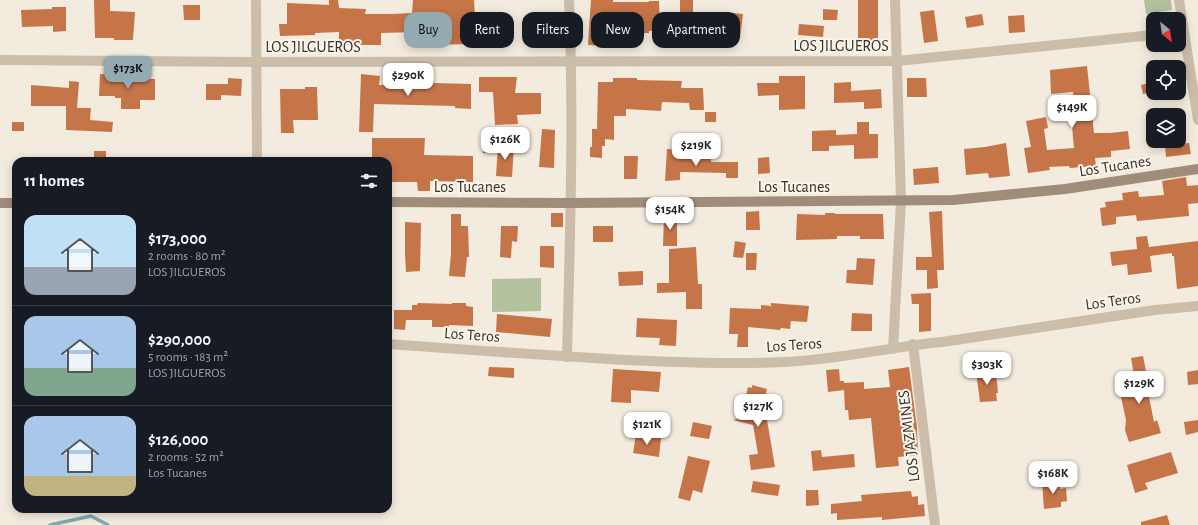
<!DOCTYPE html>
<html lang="en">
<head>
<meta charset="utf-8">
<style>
  body { margin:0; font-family:"Alegreya Sans",sans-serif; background:#20242c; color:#f1f3f6; height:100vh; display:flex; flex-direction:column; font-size:15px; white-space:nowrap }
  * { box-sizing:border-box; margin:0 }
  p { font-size:13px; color:#9ea1a6 }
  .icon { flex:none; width:22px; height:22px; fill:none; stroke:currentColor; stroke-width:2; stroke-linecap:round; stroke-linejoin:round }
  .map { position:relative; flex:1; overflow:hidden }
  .side { position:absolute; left:12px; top:157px; width:380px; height:356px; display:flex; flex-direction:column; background:#171b24; border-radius:12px; box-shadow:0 2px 10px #0003 }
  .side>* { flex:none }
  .top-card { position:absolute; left:404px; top:12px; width:380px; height:36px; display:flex; gap:8px }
  .needle { width:26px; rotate:151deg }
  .tools { position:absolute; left:1146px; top:12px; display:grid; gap:8px }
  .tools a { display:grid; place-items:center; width:40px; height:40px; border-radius:8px; background:#171b24; box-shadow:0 2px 10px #0003; font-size:20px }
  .price { position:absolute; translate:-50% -34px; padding:0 9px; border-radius:8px; background:#fff; color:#222; font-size:13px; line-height:26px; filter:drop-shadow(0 1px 2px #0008) }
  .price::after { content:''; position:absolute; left:50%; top:24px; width:12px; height:9px; margin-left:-6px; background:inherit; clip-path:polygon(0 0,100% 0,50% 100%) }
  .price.active { background:#92aab0; color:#111 }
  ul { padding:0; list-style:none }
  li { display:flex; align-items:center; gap:12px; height:100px; padding:0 12px }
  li+li { border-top:1px solid #363941 }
  li span { display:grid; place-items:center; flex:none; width:112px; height:80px; border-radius:12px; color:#555 }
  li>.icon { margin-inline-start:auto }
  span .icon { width:48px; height:48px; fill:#fffc; stroke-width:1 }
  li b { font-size:17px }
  h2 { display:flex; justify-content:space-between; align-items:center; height:48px; padding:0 12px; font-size:17px }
  .pill { padding:0 14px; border-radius:12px; background:#171b24; box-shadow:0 2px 10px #0003; font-size:14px; line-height:36px }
  .pill.active { background:#92aab0; color:#111 }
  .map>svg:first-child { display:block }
  .green { fill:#b2c29e }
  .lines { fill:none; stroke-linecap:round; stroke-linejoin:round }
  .stream { stroke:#7da9b0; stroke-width:3.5 }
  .building { fill:#c67549 }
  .street { stroke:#cbbdaa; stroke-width:10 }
  .secondary { stroke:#9f8c7b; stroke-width:10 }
  .labels { text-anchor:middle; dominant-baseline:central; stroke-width:4; stroke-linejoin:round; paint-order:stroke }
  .street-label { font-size:16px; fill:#39302a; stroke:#faf5eb }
</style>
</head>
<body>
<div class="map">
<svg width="1198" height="525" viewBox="0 0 1198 525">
  <rect width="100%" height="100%" fill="#f3ebde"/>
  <g class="green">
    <polygon points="1144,0 1171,0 1172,10 1146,14"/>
    <polygon points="541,278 541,311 492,312 492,279"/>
  </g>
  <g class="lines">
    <polyline class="stream" points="50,525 91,516 108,525"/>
  </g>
  <g class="building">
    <polygon points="94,0 110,0 110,11 135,12 133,40 114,40 114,38 95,38"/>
    <polygon points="329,0 338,0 339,8 366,9 365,14 391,14 412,13 413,0 474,0 475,18 487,18 487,34 471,35 471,44 427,45 427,46 417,46 417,32 381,33 381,45 339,45 339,32 315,33 315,35 280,36 279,24 287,24 287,3 329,5"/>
    <polygon points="591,0 613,0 613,2 649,2 649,1 659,1 660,30 649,31 649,33 638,33 637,15 613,15 612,46 588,45"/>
    <rect x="680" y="0" width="13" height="12"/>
    <rect x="858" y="0" width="20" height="41"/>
    <polygon points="183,5 200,5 200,20 184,20"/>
    <polygon points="52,7 66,7 66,31 53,32 53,26 22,27 21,10 52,9"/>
    <polygon points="823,9 838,10 837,20 823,20"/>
    <polygon points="934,10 938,41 924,43 920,12"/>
    <polygon points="733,13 743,14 740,38 714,37 714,20 732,20"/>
    <polygon points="982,14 984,25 967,28 965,17"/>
    <polygon points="1024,15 1025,32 1009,33 1008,16"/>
    <polygon points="553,17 554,25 562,25 563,37 524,39 523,18"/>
    <polygon points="799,24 824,26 823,37 798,35"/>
    <polygon points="1087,66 1094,133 1110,133 1128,131 1130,149 1111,151 1111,157 1095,158 1096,166 1070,168 1069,166 1049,167 1050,170 1028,173 1024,148 1031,147 1026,121 1046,117 1048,128 1044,129 1047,150 1074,148 1071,115 1075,115 1073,92 1051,94 1050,70"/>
    <polygon points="100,74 114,75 114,79 155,79 155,100 140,100 140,109 121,109 121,98 115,98 115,96 99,96"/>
    <polygon points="361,74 380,76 379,85 415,86 415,84 433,84 433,83 471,84 471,109 455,108 455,106 374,104 373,132 359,132"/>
    <polygon points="779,76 805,76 805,109 779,110 779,95 758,96 757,83 779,83"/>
    <polygon points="479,77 517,77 515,93 541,93 541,114 517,115 518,124 495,125 493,92 479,92"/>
    <polygon points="228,78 242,79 241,96 221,95 221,100 206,100 206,84 228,84"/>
    <polygon points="613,78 637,78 637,80 682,81 681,88 703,88 704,110 690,110 689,103 662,102 661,111 626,109 626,116 614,116 614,140 605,139 605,146 602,146 602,158 590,157 590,147 592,147 592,129 597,129 598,82 613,82"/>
    <polygon points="907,78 926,78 927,97 907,97"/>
    <polygon points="69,81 79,82 77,108 91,108 90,120 113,122 112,132 66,130 66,106 31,106 31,85 69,88"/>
    <polygon points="851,82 851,91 881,89 882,108 864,109 864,102 834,103 834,83"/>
    <polygon points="1150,83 1152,92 1143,94 1141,85"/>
    <polygon points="305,87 317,87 318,120 293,120 294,133 281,133 280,89 305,89"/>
    <rect x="705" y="112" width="11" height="10"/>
    <rect x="12" y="122" width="12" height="9"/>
    <polygon points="857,122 869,122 869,134 878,134 878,158 854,159 854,145 829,146 829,151 812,151 812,131 836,130 836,135 857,134"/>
    <polygon points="542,129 555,130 554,168 539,167"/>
    <polygon points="372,138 425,138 424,155 473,156 473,182 430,181 430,191 418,191 417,182 388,182 388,161 372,161"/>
    <polygon points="483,141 495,141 494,153 483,153"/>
    <polygon points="1006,143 1010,176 989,178 988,173 966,175 964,149 985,147"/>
    <polygon points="1189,143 1191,154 1166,157 1165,145"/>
    <polygon points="498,145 514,146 512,177 496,176"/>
    <polygon points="667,149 679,150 678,158 681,158 711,159 711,162 738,162 738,178 726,178 726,173 680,172 680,180 665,181"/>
    <rect x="94" y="151" width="12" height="10"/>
    <polygon points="624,156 638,156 637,179 624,179"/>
    <polygon points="769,157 770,173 758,174 758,158"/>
    <polygon points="938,167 939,183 914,185 913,169"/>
    <polygon points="1186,177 1187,186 1198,185 1198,203 1188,204 1189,216 1137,221 1136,215 1116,217 1116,224 1102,226 1100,208 1106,207 1105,202 1123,200 1122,193 1138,191 1139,197 1164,195 1162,181"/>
    <polygon points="759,211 760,230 746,230 746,212"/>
    <polygon points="942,211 944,270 937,270 938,288 927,289 927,270 916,270 916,257 932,257 929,212"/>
    <rect x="551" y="213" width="12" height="14"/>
    <polygon points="825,213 835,213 835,214 883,214 884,239 860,239 860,236 837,236 837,239 796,240 797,214 825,215"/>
    <polygon points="451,214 461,214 461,226 468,226 469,257 467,257 465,277 449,276 451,253"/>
    <polygon points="664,216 677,217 677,246 663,246"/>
    <polygon points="405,222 421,223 420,271 406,272 405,254"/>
    <polygon points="501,226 518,226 517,242 512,241 511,258 500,257"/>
    <rect x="593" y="226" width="20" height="16"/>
    <polygon points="1147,236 1149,247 1198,241 1198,286 1177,289 1174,256 1172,256 1172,253 1150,256 1152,272 1128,275 1127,264 1112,266 1110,252 1137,249 1136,237"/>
    <polygon points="735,241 746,243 743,258 733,257"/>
    <polygon points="540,246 554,246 554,268 540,267"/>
    <polygon points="696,247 698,284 702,284 702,309 686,309 686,292 657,293 657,283 669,283 669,249"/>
    <polygon points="746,253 757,253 756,270 746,270"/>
    <polygon points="857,258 875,259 873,285 846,283 847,270 856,270"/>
    <polygon points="643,271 643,285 619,286 618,272"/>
    <polygon points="931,293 931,331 919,332 919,304 912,304 911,294"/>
    <polygon points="418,303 452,304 452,303 466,303 466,306 473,307 473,326 449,325 449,327 432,327 432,320 406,320 405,330 394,329 394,310 412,310 412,305 417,305"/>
    <polygon points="771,303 809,306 807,322 791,321 790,329 781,328 780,330 748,327 748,347 737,347 738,334 729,334 730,308 761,309 761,305 771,306"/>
    <polygon points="852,313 872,314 872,331 851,331"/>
    <polygon points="497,314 552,319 550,337 496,332"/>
    <polygon points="637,318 677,320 676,346 659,345 660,338 636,337"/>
    <polygon points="1143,356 1150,391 1148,392 1154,422 1157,420 1161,433 1129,442 1125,430 1126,420 1121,397 1131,395 1127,377 1134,375 1131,358"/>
    <polygon points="489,367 514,368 514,378 488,376"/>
    <polygon points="909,367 917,427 918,455 898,457 899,466 876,468 871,418 849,420 848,410 845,410 844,390 828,392 826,370 839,369 840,381 844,381 844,383 864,382 864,389 890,387 888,370"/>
    <polygon points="613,369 661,372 659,392 631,390 631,403 611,402"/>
    <polygon points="1198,370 1198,384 1188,385 1187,372"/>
    <polygon points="996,371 998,393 996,393 997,401 980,402 976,372"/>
    <polygon points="752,385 767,389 760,415 766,414 775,467 751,470 749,455 758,454 753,425 733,420 741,418 748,387 752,388"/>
    <polygon points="1198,420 1198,432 1186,435 1184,422"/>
    <polygon points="693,422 712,426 709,439 690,436"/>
    <polygon points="636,434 661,438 659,457 633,453"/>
    <polygon points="821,450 822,457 854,454 855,467 813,471 811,451"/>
    <polygon points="1171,452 1178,473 1145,483 1148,489 1135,493 1127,465"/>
    <polygon points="688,456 710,461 702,493 693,490 690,501 678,498"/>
    <polygon points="1059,480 1060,489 1066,488 1067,501 1061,502 1061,507 1044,509 1042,482"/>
    <polygon points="753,481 780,485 778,496 751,492"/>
    <polygon points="806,490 818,490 819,505 806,506"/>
    <polygon points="911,491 912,497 918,496 918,505 924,504 925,516 882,520 882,517 837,520 837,513 831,514 831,504 862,501 861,495"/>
    <polygon points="1167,515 1170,525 1141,525 1141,522"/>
  </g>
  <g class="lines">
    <g class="street">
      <polyline points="256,0 257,161"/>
      <polyline points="1179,0 1198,120"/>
      <polyline points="0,60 256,62 897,61 1153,35"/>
      <path d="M388,344C456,349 525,354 593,358C656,362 719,365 783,362C837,360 889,347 942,342L1155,310L1198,306"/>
      <polyline points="913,344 935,525"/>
      <polyline points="893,349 901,201 895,0"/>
      <path d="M567,357C570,238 574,119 569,0"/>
    </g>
    <g class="secondary">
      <polyline points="388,202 571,203 953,200 1065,189 1198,169"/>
      <polyline points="0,203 16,203"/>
    </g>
  </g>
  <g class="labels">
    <g class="street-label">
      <text x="841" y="46">LOS JILGUEROS</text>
      <text x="313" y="47">LOS JILGUEROS</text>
      <text transform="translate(1115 166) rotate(-9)">Los Tucanes</text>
      <text x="470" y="187">Los Tucanes</text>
      <text x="794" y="187">Los Tucanes</text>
      <text transform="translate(1113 301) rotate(-8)">Los Teros</text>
      <text transform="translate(472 335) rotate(4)">Los Teros</text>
      <text transform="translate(794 345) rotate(-4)">Los Teros</text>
      <text transform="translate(909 436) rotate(-97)">LOS JAZMINES</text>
    </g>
  </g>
</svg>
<div class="tools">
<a><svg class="needle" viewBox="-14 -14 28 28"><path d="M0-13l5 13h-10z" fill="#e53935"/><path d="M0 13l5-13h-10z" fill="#9ea1a6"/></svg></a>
<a><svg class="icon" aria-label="locate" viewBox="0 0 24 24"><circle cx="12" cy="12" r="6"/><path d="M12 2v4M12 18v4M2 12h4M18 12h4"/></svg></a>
<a><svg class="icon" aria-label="layers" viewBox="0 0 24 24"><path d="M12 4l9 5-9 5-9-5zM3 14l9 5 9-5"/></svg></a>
</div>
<b class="price active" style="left:128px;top:90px">$173K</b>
<b class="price" style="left:408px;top:97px">$290K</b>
<b class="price" style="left:1072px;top:129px">$149K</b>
<b class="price" style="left:505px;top:161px">$126K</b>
<b class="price" style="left:696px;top:167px">$219K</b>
<b class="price" style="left:670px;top:231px">$154K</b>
<b class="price" style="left:987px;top:386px">$303K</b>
<b class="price" style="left:1139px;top:405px">$129K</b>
<b class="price" style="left:758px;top:428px">$127K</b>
<b class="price" style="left:647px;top:446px">$121K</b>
<b class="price" style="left:1053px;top:495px">$168K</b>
<div class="top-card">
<a class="pill active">Buy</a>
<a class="pill">Rent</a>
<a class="pill">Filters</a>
<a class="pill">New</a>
<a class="pill">Apartment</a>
</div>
<section class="side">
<h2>11 homes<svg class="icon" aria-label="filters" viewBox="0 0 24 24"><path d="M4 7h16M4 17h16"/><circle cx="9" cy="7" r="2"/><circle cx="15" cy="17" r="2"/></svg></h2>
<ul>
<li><span style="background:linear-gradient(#bfe0f5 65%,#9aa5b1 0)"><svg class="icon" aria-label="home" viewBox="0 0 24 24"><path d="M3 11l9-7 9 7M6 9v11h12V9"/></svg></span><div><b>$173,000</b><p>2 rooms · 80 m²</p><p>LOS JILGUEROS</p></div></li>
<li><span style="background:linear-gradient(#a9c7e8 65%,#7fa58c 0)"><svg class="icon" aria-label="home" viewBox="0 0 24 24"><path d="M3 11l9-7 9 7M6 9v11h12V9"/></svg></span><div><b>$290,000</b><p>5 rooms · 183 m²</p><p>LOS JILGUEROS</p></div></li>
<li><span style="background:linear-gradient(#a9c7e8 75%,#c2b280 0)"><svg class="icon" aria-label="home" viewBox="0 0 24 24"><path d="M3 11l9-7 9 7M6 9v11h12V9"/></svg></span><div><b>$126,000</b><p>2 rooms · 52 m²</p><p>Los Tucanes</p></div></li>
</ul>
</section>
</div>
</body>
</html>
